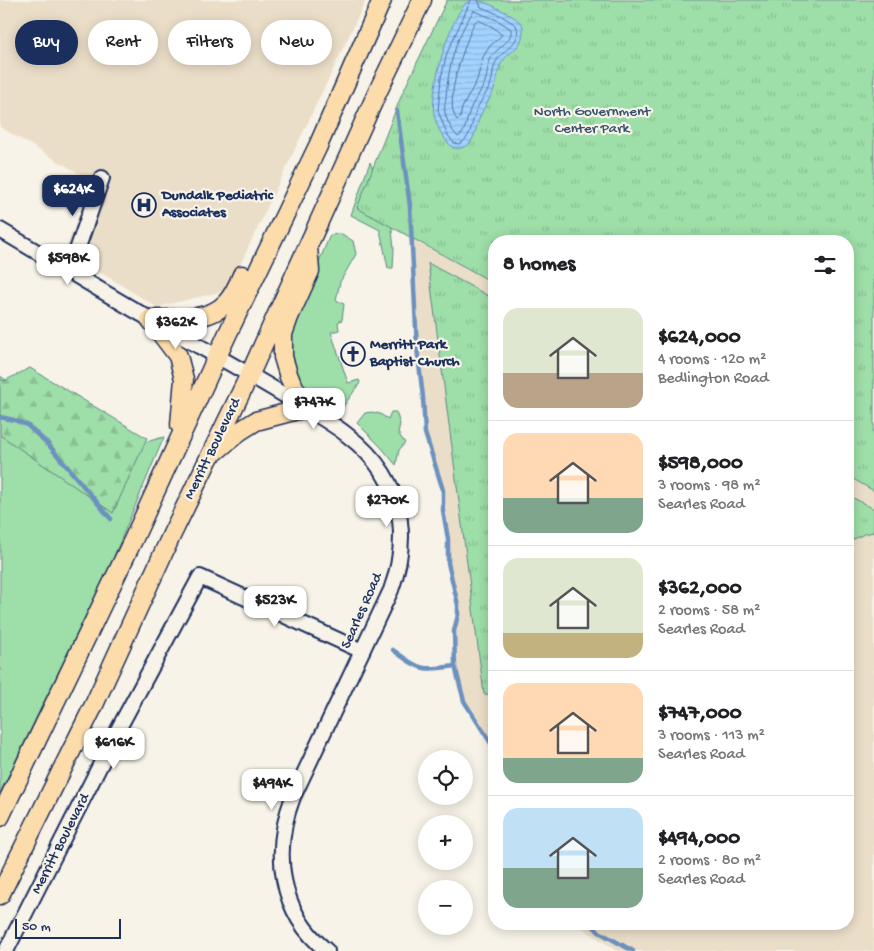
<!DOCTYPE html>
<html lang="en">
<head>
<meta charset="utf-8">
<style>
  body { margin:0; font-family:"Gochi Hand",sans-serif; background:#f2f2f2; color:#202124; height:100vh; display:flex; flex-direction:column; font-size:19px; white-space:nowrap }
  * { box-sizing:border-box; margin:0 }
  p { font-size:16px; color:#757577 }
  .icon { flex:none; width:28px; height:28px; fill:none; stroke:currentColor; stroke-width:2; stroke-linecap:round; stroke-linejoin:round }
  .map { position:relative; flex:1; overflow:hidden }
  .panel { position:absolute; left:488px; top:235px; width:366px; height:695px; display:flex; flex-direction:column; background:#fff; border-radius:20px; box-shadow:0 2px 12px #0003 }
  .panel>* { flex:none }
  .banner { position:absolute; left:15px; top:20px; width:398px; height:45px; display:flex; gap:10px }
  .fabs { position:absolute; left:418px; top:750px; display:grid; gap:10px }
  .fabs a { display:grid; place-items:center; width:55px; height:55px; border-radius:50%; background:#fff; box-shadow:0 2px 12px #0003; font-size:25px }
  .scale { position:absolute; left:15px; bottom:12px; width:106px; box-sizing:border-box; padding-left:5px; border:2px solid #1b2f5e; border-top:0; font-size:14px; line-height:18px; white-space:nowrap; color:#1b2f5e; -webkit-text-stroke:4px #f7f3e8; paint-order:stroke }
  .price { position:absolute; translate:-50% -42px; padding:0 11px; border-radius:10px; background:#fff; color:#222; font-size:16px; line-height:32px; filter:drop-shadow(0 1px 2px #0008) }
  .price::after { content:''; position:absolute; left:50%; top:30px; width:15px; height:11px; margin-left:-8px; background:inherit; clip-path:polygon(0 0,100% 0,50% 100%) }
  .price.on { background:#1b2f5e; color:#fff }
  ul { padding:0; list-style:none }
  li { display:flex; align-items:center; gap:15px; height:125px; padding:0 15px }
  li+li { border-top:1px solid #e0e0e0 }
  li span { display:grid; place-items:center; flex:none; width:140px; height:100px; border-radius:15px; color:#555 }
  li>.icon { margin-inline-start:auto }
  span .icon { width:60px; height:60px; fill:#fffc; stroke-width:1 }
  li b { font-size:21px }
  h2 { display:flex; justify-content:space-between; align-items:center; height:60px; padding:0 15px; font-size:21px }
  .tag { padding:0 18px; border-radius:22px; background:#fff; box-shadow:0 2px 12px #0003; font-size:18px; line-height:45px }
  .tag.on { background:#1b2f5e; color:#fff }
  .map>svg:first-child { display:block }
  .built { fill:#ebdec9 }
  .grass { fill:#9edea8; stroke:#5c8683 }
  .forest { fill:url(#forest-firs); stroke:#5c8683 }
  .park { fill:url(#park-tufts); stroke:#5c8683 }
  .water { fill:url(#water-rules); stroke:#6c91bf }
  .lines { fill:none; stroke-linecap:round; stroke-linejoin:round }
  .shore { stroke:#51709e; stroke-width:1 }
  .stream { stroke:#6c91bf; stroke-width:4.5 }
  .minor-casing { stroke:#1b2f5e; stroke-width:18 }
  .major-casing { stroke:#1b2f5e; stroke-width:21 }
  .minor { stroke:#f7f3e8; stroke-width:14 }
  .major { stroke:#fddcac; stroke-width:18 }
  .labels { text-anchor:middle; dominant-baseline:central; stroke-width:4.5; stroke-linejoin:round; paint-order:stroke }
  .park-label { font-size:15px; fill:#35526d; stroke:#f7f3e8 }
  .poi-label { font-size:15px; font-weight:bold; fill:#1b2f5e; stroke:#f7f3e8; text-anchor:start }
  .street-label { font-size:15px; fill:#1b2f5e; stroke:#f7f3e8 }
</style>
</head>
<body>
<div class="map">
<svg width="874" height="951" viewBox="0 0 874 951">
  <defs>
    <pattern id="forest-firs" width="22" height="20" patternUnits="userSpaceOnUse" patternTransform="scale(1.25)"><rect width="22" height="20" fill="#9edea8"/><path d="M5 1l3.5 6h-7zM16 11l3.5 6h-7z" fill="#88bf93"/></pattern>
    <pattern id="park-tufts" width="24" height="20" patternUnits="userSpaceOnUse" patternTransform="scale(1.25)"><rect width="24" height="20" fill="#9edea8"/><path d="M3 7l-1-3M5 7V3M7 7l1-3M15 17l-1-3M17 17v-4M19 17l1-3" fill="none" stroke="#88bf93"/></pattern>
    <pattern id="water-rules" width="6" height="5" patternUnits="userSpaceOnUse" patternTransform="scale(1.25)"><rect width="6" height="5" fill="#a2d2ff"/><path d="M0 2.5h6" fill="none" stroke="#8bb5dd"/></pattern>
  </defs>
  <rect width="100%" height="100%" fill="#f7f3e8"/>
  <filter id="ink" filterUnits="userSpaceOnUse"><feTurbulence type="fractalNoise" baseFrequency=".02" numOctaves="2"/><feDisplacementMap in="SourceGraphic" scale="10" xChannelSelector="R" yChannelSelector="G"/><feConvolveMatrix kernelMatrix="1 2 1 2 8 2 1 2 1" color-interpolation-filters="sRGB"/></filter>
  <g filter="url(#ink)">
    <g class="built">
      <polygon points="0,0 366,0 228,290 157,307 65,251 92,181 0,127"/>
      <polygon points="411,238 494,283 494,751 473,710 461,695 456,683 455,669 456,628 460,616 460,609 450,570 446,505 428,448 423,423 422,370 415,332"/>
      <polygon points="848,476 874,491 874,951 617,951 576,924 848,924"/>
    </g>
    <g class="grass">
      <polygon points="370,162 390,211 394,249 393,268 388,268 380,230 351,215"/>
      <polygon points="342,234 353,241 356,254 340,282 336,300 344,304 342,320 338,322 339,330 331,332 348,383 359,380 360,383 340,411 325,405 301,386 288,359 292,327 330,235"/>
      <polygon points="0,376 20,389 146,442 164,437 112,561 0,793"/>
      <polygon points="372,412 380,414 388,419 391,412 396,412 400,424 398,433 405,443 399,450 396,465 381,447 357,423 365,413"/>
    </g>
    <polygon class="forest" points="30,368 147,438 113,513 0,435 0,379 4,381"/>
    <g class="park">
      <polygon points="447,0 874,0 874,491 848,476 848,241 494,241 494,283 357,208 402,94"/>
      <polygon points="428,263 494,299 494,695 484,694"/>
      <polygon points="848,495 874,509 874,532 864,534 848,542"/>
    </g>
    <path class="water" d="M469,0C472,0 477,0 480,1C489,3 520,18 523,26C523,29 523,35 522,38C519,50 506,53 501,64C497,71 498,79 495,87C492,96 485,105 481,114C474,129 476,151 453,148C444,140 436,126 434,114C430,88 449,17 469,0Z"/>
    <g class="lines">
      <g class="shore">
        <path d="M471,0L447,53L441,78L438,111L447,134L454,143L459,144C471,139 471,125 475,114C478,104 485,96 490,86C493,79 492,71 495,64C501,49 524,44 516,25L500,15L481,7L478,0"/>
        <path d="M474,11L497,20L511,29C513,41 498,47 492,56C487,64 488,74 485,82C481,93 472,102 469,113C466,122 466,132 458,137C452,131 447,121 445,113C444,109 445,103 446,98C448,68 456,35 474,11Z"/>
        <path d="M478,20L493,27L502,35L490,46L483,57L477,80L462,108L460,118L457,120C442,102 466,43 474,23Z"/>
      </g>
      <g class="stream">
        <polyline points="397,111 410,206 417,348 423,397 425,433 443,490 443,510 448,539 448,563 458,605 458,615 454,631 455,666 464,701 494,748"/>
        <polyline points="0,417 14,420 27,425 48,444 111,519"/>
        <path d="M393,650C421,670 420,671 455,666"/>
        <polyline points="591,924 599,932 633,951"/>
      </g>
      <g class="minor-casing">
        <g id="minor">
          <path d="M0,230C53,261 104,293 157,323C201,347 246,372 289,398C324,419 361,438 383,473C406,509 405,552 391,590L293,797C272,851 279,913 327,951"/>
          <polyline points="65,268 76,253 102,178"/>
          <polyline points="6,951 120,726 200,577 362,651"/>
        </g>
      </g>
      <g class="major-casing">
        <g id="major">
          <path d="M150,319C173,319 209,322 226,303C234,295 238,285 242,275"/>
          <polyline points="150,319 178,356 184,379 180,425"/>
          <polyline points="215,452 240,431 256,421 305,408 289,377 283,357 283,334 289,317 310,271 308,247"/>
          <polyline points="0,817 134,538 227,335 318,146 382,0"/>
          <polyline points="0,895 93,707 172,534 250,374 378,91 422,0"/>
        </g>
      </g>
      <use href="#minor" class="minor"/>
      <use href="#major" class="major"/>
    </g>
  </g>
  <defs>
    <g id="hospital-ring" transform="scale(1.25)"><circle r="9.5" fill="#f7f3e8" stroke="#1b2f5e" stroke-width="1.5"/><path d="M-5-5h3v3.5h4V-5h3V5h-3V1.5h-4V5h-3Z" fill="#1b2f5e"/></g>
    <g id="church-ring" transform="scale(1.25)"><circle r="9.5" fill="#f7f3e8" stroke="#1b2f5e" stroke-width="1.5"/><path d="M-1.2-6h2.4v3.5h3.3v2.4h-3.3V6h-2.4V-.1h-3.3v-2.4h3.3Z" fill="#1b2f5e"/></g>
  </defs>
  <g fill-rule="evenodd">
    <use href="#hospital-ring" x="144" y="205"/>
    <use href="#church-ring" x="353" y="354"/>
  </g>
  <g class="labels">
    <g class="park-label">
      <text x="592" y="112">North Government<tspan x="592" dy="17">Center Park</tspan></text>
    </g>
    <g class="poi-label">
      <text x="162" y="196">Dundalk Pediatric<tspan x="162" dy="17">Associates</tspan></text>
      <text x="370" y="345">Merritt Park<tspan x="370" dy="17">Baptist Church</tspan></text>
    </g>
    <g class="street-label">
      <text transform="translate(213 449) rotate(-64)">Merritt Boulevard</text>
      <text transform="translate(362 611) rotate(-66)">Searles Road</text>
      <text transform="translate(61 844) rotate(-63)">Merritt Boulevard</text>
    </g>
  </g>
</svg>
<div class="fabs">
<a><svg class="icon" aria-label="locate" viewBox="0 0 24 24"><circle cx="12" cy="12" r="6"/><path d="M12 2v4M12 18v4M2 12h4M18 12h4"/></svg></a>
<a>+</a>
<a>−</a>
</div>
<div class="scale">50 m</div>
<b class="price on" style="left:73px;top:217px">$624K</b>
<b class="price" style="left:68px;top:286px">$598K</b>
<b class="price" style="left:176px;top:350px">$362K</b>
<b class="price" style="left:314px;top:430px">$747K</b>
<b class="price" style="left:387px;top:528px">$270K</b>
<b class="price" style="left:275px;top:628px">$523K</b>
<b class="price" style="left:114px;top:770px">$616K</b>
<b class="price" style="left:272px;top:811px">$494K</b>
<div class="banner">
<a class="tag on">Buy</a>
<a class="tag">Rent</a>
<a class="tag">Filters</a>
<a class="tag">New</a>
</div>
<section class="panel">
<h2>8 homes<svg class="icon" aria-label="filters" viewBox="0 0 24 24"><path d="M4 7h16M4 17h16"/><circle cx="9" cy="7" r="2"/><circle cx="15" cy="17" r="2"/></svg></h2>
<ul>
<li><span style="background:linear-gradient(#dfe7d0 65%,#b9a48a 0)"><svg class="icon" aria-label="home" viewBox="0 0 24 24"><path d="M3 11l9-7 9 7M6 9v11h12V9"/></svg></span><div><b>$624,000</b><p>4 rooms · 120 m²</p><p>Bedlington Road</p></div></li>
<li><span style="background:linear-gradient(#ffd9b3 65%,#7fa58c 0)"><svg class="icon" aria-label="home" viewBox="0 0 24 24"><path d="M3 11l9-7 9 7M6 9v11h12V9"/></svg></span><div><b>$598,000</b><p>3 rooms · 98 m²</p><p>Searles Road</p></div></li>
<li><span style="background:linear-gradient(#dfe7d0 75%,#c2b280 0)"><svg class="icon" aria-label="home" viewBox="0 0 24 24"><path d="M3 11l9-7 9 7M6 9v11h12V9"/></svg></span><div><b>$362,000</b><p>2 rooms · 58 m²</p><p>Searles Road</p></div></li>
<li><span style="background:linear-gradient(#ffd9b3 75%,#7fa58c 0)"><svg class="icon" aria-label="home" viewBox="0 0 24 24"><path d="M3 11l9-7 9 7M6 9v11h12V9"/></svg></span><div><b>$747,000</b><p>3 rooms · 113 m²</p><p>Searles Road</p></div></li>
<li><span style="background:linear-gradient(#bfe0f5 60%,#7fa58c 0)"><svg class="icon" aria-label="home" viewBox="0 0 24 24"><path d="M3 11l9-7 9 7M6 9v11h12V9"/></svg></span><div><b>$494,000</b><p>2 rooms · 80 m²</p><p>Searles Road</p></div></li>
</ul>
</section>
</div>
</body>
</html>
